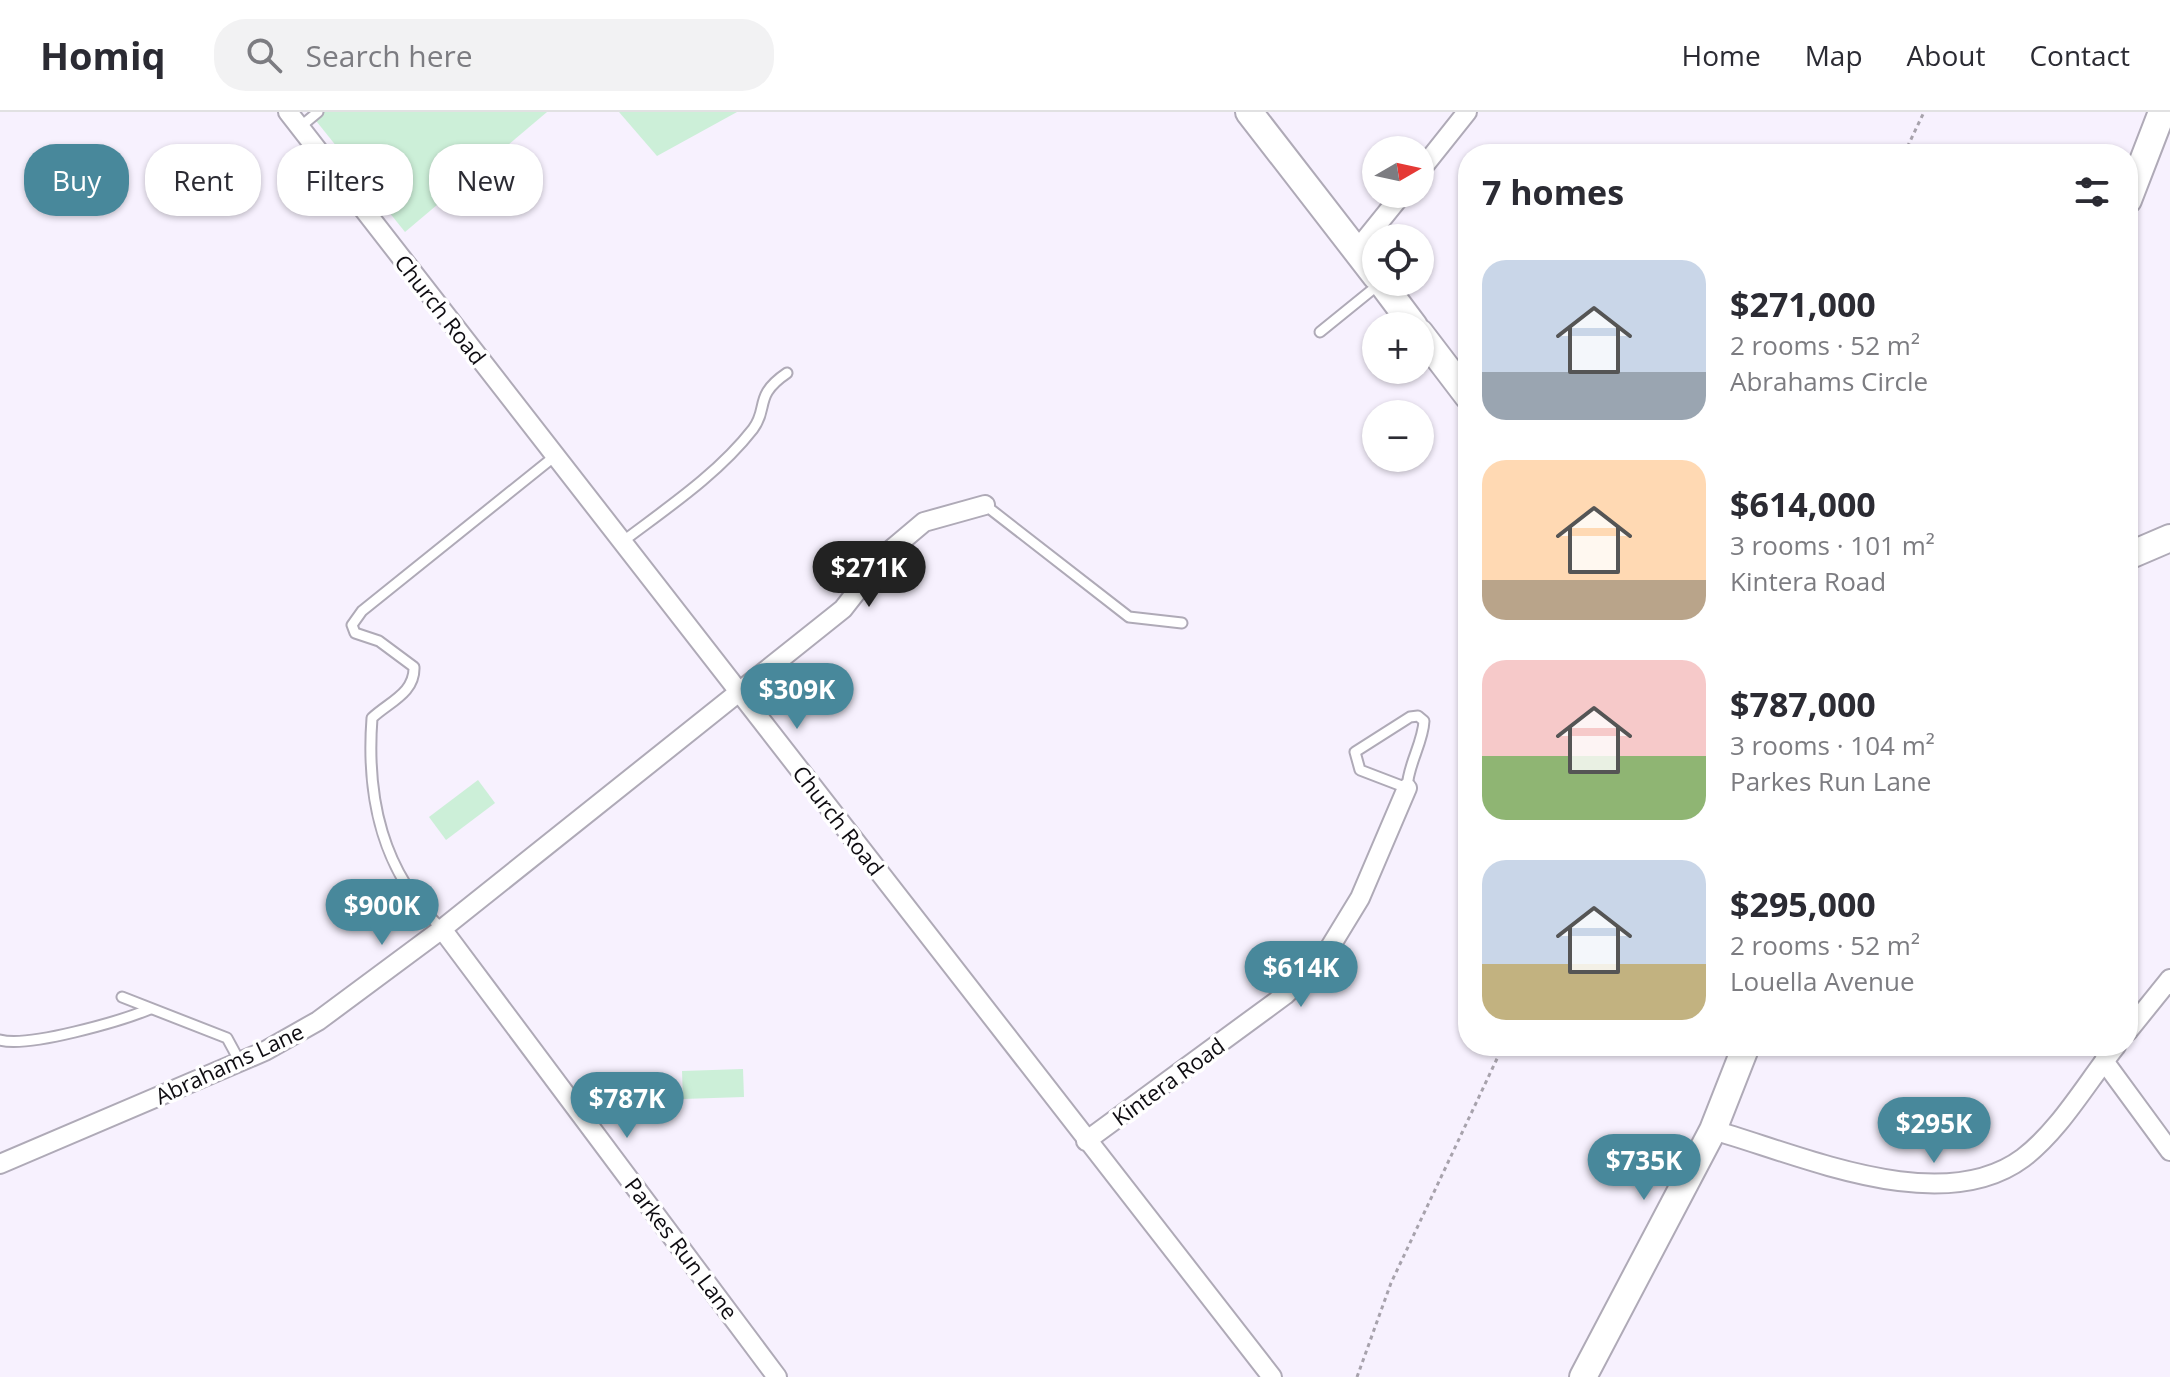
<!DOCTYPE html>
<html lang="en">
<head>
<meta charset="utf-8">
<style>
  body { margin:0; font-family:"Open Sans",sans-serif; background:#f2f2f3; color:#2b2b33; height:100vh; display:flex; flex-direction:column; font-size:30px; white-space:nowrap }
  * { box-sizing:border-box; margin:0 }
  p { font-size:26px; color:#7c7c81 }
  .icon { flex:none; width:44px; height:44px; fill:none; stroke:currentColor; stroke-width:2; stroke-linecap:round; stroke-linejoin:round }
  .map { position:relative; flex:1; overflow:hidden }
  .drawer { position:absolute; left:1458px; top:32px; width:680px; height:912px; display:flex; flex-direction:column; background:#fff; border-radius:32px; box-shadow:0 2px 6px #0004 }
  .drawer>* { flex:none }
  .banner { position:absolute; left:24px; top:32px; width:760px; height:72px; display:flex; gap:16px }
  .needle { width:52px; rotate:81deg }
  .controls { position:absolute; left:1362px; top:24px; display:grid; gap:16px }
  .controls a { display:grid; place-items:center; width:72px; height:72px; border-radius:50%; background:#fff; box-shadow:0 2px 6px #0004; font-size:40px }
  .price { position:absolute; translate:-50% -68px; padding:0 18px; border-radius:28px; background:#48889b; color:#fff; font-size:26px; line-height:52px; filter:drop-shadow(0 2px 4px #0008) }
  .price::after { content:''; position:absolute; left:50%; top:48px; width:24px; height:18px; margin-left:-12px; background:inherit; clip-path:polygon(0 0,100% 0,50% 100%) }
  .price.selected { background:#222; color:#fff }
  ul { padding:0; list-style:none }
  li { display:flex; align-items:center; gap:24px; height:200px; padding:0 24px }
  li span { display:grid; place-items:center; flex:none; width:224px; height:160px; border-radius:24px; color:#555 }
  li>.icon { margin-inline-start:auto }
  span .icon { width:96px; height:96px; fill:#fffc; stroke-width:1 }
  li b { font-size:34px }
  h2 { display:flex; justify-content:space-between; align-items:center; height:96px; padding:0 24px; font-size:34px }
  .pill { padding:0 28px; border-radius:32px; background:#fff; box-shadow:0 2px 6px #0004; font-size:28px; line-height:72px }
  .pill.selected { background:#48889b; color:#fff }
  header { display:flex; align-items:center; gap:48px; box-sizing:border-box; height:112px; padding:0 40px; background:#fff; border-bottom:2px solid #e1e1e2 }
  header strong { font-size:38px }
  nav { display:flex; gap:44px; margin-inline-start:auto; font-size:28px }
  .search { width:560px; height:72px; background:#f2f2f3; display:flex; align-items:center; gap:20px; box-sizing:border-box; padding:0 28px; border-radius:32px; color:#7c7c81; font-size:30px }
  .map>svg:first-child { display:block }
  .green { fill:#ccefd8 }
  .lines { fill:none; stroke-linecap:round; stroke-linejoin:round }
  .service-casing { stroke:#afaab7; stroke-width:13 }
  .minor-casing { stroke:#afaab7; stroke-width:22 }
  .secondary-casing { stroke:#afaab7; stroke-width:30 }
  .path { stroke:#a7a2ac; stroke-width:3; stroke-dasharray:4 4; stroke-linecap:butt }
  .service { stroke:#fff; stroke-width:9 }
  .minor { stroke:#fff; stroke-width:18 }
  .secondary { stroke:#fff; stroke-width:26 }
  .labels { text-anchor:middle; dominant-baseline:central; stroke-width:7; stroke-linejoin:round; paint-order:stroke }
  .street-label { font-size:22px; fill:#0e0c11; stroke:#fff }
</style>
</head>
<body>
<header>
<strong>Homiq</strong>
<div class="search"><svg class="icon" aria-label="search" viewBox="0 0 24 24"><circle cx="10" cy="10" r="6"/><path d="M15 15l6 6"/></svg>Search here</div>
<nav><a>Home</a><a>Map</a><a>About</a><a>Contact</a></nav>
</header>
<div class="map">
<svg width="2170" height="1265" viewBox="0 0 2170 1265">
  <rect width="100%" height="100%" fill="#f7f1fe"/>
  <g class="green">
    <polygon points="309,0 547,0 405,120"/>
    <polygon points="619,0 737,0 657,44"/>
    <polygon points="478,668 495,691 446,728 429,705"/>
    <polygon points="743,957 744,985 683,987 682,959"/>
  </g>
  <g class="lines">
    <g class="service-casing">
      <g id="service">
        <polyline points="300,15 318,0"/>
        <polyline points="1320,220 1378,173"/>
        <polyline points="985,393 1129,505 1182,511"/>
        <path d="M622,430C667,396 718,362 753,317C769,296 753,284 787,261"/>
        <path d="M1418,604L1424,609C1423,631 1408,652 1407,676L1360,658L1355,640L1410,605Z"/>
        <path d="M442,817C382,760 366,686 372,606C389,590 415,581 414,555L379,529L355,521L352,513L362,499L555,344"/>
        <polyline points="122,885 227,926 240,950"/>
        <path d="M0,928C28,936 121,909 150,897"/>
      </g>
    </g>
    <g class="minor-casing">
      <g id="minor">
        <polyline points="288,0 1272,1265"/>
        <polyline points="1420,59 1467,0"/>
        <polyline points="1356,139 1402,82"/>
        <polyline points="442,817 777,1265"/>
        <polyline points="2128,919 2170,867"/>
        <polyline points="2104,949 2170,1039"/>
        <path d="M1713,1018C1801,1043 1941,1107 2023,1046C2060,1018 2087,970 2116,934"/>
        <polyline points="1086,1029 1285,883 1324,845 1360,786 1407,676"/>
        <polyline points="0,1052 265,939 318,909 442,817 843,497 886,442 924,410 985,393"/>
      </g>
    </g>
    <g class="secondary-casing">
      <g id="secondary">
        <polyline points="1249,0 1376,164"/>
        <polyline points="2128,88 2162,0"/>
        <polyline points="1381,170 1414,214"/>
        <polyline points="1420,221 1468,284"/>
        <polyline points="2128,444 2170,426"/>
        <polyline points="1583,1265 1713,1018 1746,934"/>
      </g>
    </g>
    <g class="path">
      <polyline points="1904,42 1924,0"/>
      <polyline points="1357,1265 1391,1171 1503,934"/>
    </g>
    <use href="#service" class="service"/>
    <use href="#minor" class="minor"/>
    <use href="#secondary" class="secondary"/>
  </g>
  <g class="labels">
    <g class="street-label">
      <text transform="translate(441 197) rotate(52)">Church Road</text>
      <text transform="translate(839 708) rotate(52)">Church Road</text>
      <text transform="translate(229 951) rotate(-25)">Abrahams Lane</text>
      <text transform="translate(1168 969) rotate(-36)">Kintera Road</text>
      <text transform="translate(682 1136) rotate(53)">Parkes Run Lane</text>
    </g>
  </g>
</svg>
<div class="controls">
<a><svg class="needle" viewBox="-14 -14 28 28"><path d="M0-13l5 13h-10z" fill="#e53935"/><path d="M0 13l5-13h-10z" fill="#7c7c81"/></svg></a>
<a><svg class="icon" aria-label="locate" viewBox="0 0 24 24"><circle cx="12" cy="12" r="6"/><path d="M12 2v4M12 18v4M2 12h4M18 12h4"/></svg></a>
<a>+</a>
<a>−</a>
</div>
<b class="price selected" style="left:869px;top:497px">$271K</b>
<b class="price" style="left:797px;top:619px">$309K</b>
<b class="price" style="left:382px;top:835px">$900K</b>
<b class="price" style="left:1301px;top:897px">$614K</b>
<b class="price" style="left:627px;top:1028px">$787K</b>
<b class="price" style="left:1934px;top:1053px">$295K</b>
<b class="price" style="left:1644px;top:1090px">$735K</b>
<div class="banner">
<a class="pill selected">Buy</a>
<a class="pill">Rent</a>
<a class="pill">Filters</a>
<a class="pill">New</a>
</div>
<section class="drawer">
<h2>7 homes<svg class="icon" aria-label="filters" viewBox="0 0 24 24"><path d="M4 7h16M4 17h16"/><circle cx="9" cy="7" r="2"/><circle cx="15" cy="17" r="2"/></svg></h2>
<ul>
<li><span style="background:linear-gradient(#c9d6e8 70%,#9aa5b1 0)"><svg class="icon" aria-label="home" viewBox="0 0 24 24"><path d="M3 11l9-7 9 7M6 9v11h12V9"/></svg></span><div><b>$271,000</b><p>2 rooms · 52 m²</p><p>Abrahams Circle</p></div></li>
<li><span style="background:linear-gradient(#ffd9b3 75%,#b9a48a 0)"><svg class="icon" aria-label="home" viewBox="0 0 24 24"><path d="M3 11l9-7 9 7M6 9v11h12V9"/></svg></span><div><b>$614,000</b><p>3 rooms · 101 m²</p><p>Kintera Road</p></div></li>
<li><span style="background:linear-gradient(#f6c9c9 60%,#8fb573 0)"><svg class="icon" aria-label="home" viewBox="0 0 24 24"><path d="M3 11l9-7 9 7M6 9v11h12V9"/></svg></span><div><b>$787,000</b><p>3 rooms · 104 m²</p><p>Parkes Run Lane</p></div></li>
<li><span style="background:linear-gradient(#c9d6e8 65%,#c2b280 0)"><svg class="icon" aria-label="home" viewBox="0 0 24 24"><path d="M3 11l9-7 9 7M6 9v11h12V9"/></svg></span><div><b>$295,000</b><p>2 rooms · 52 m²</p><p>Louella Avenue</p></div></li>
</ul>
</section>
</div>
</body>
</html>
